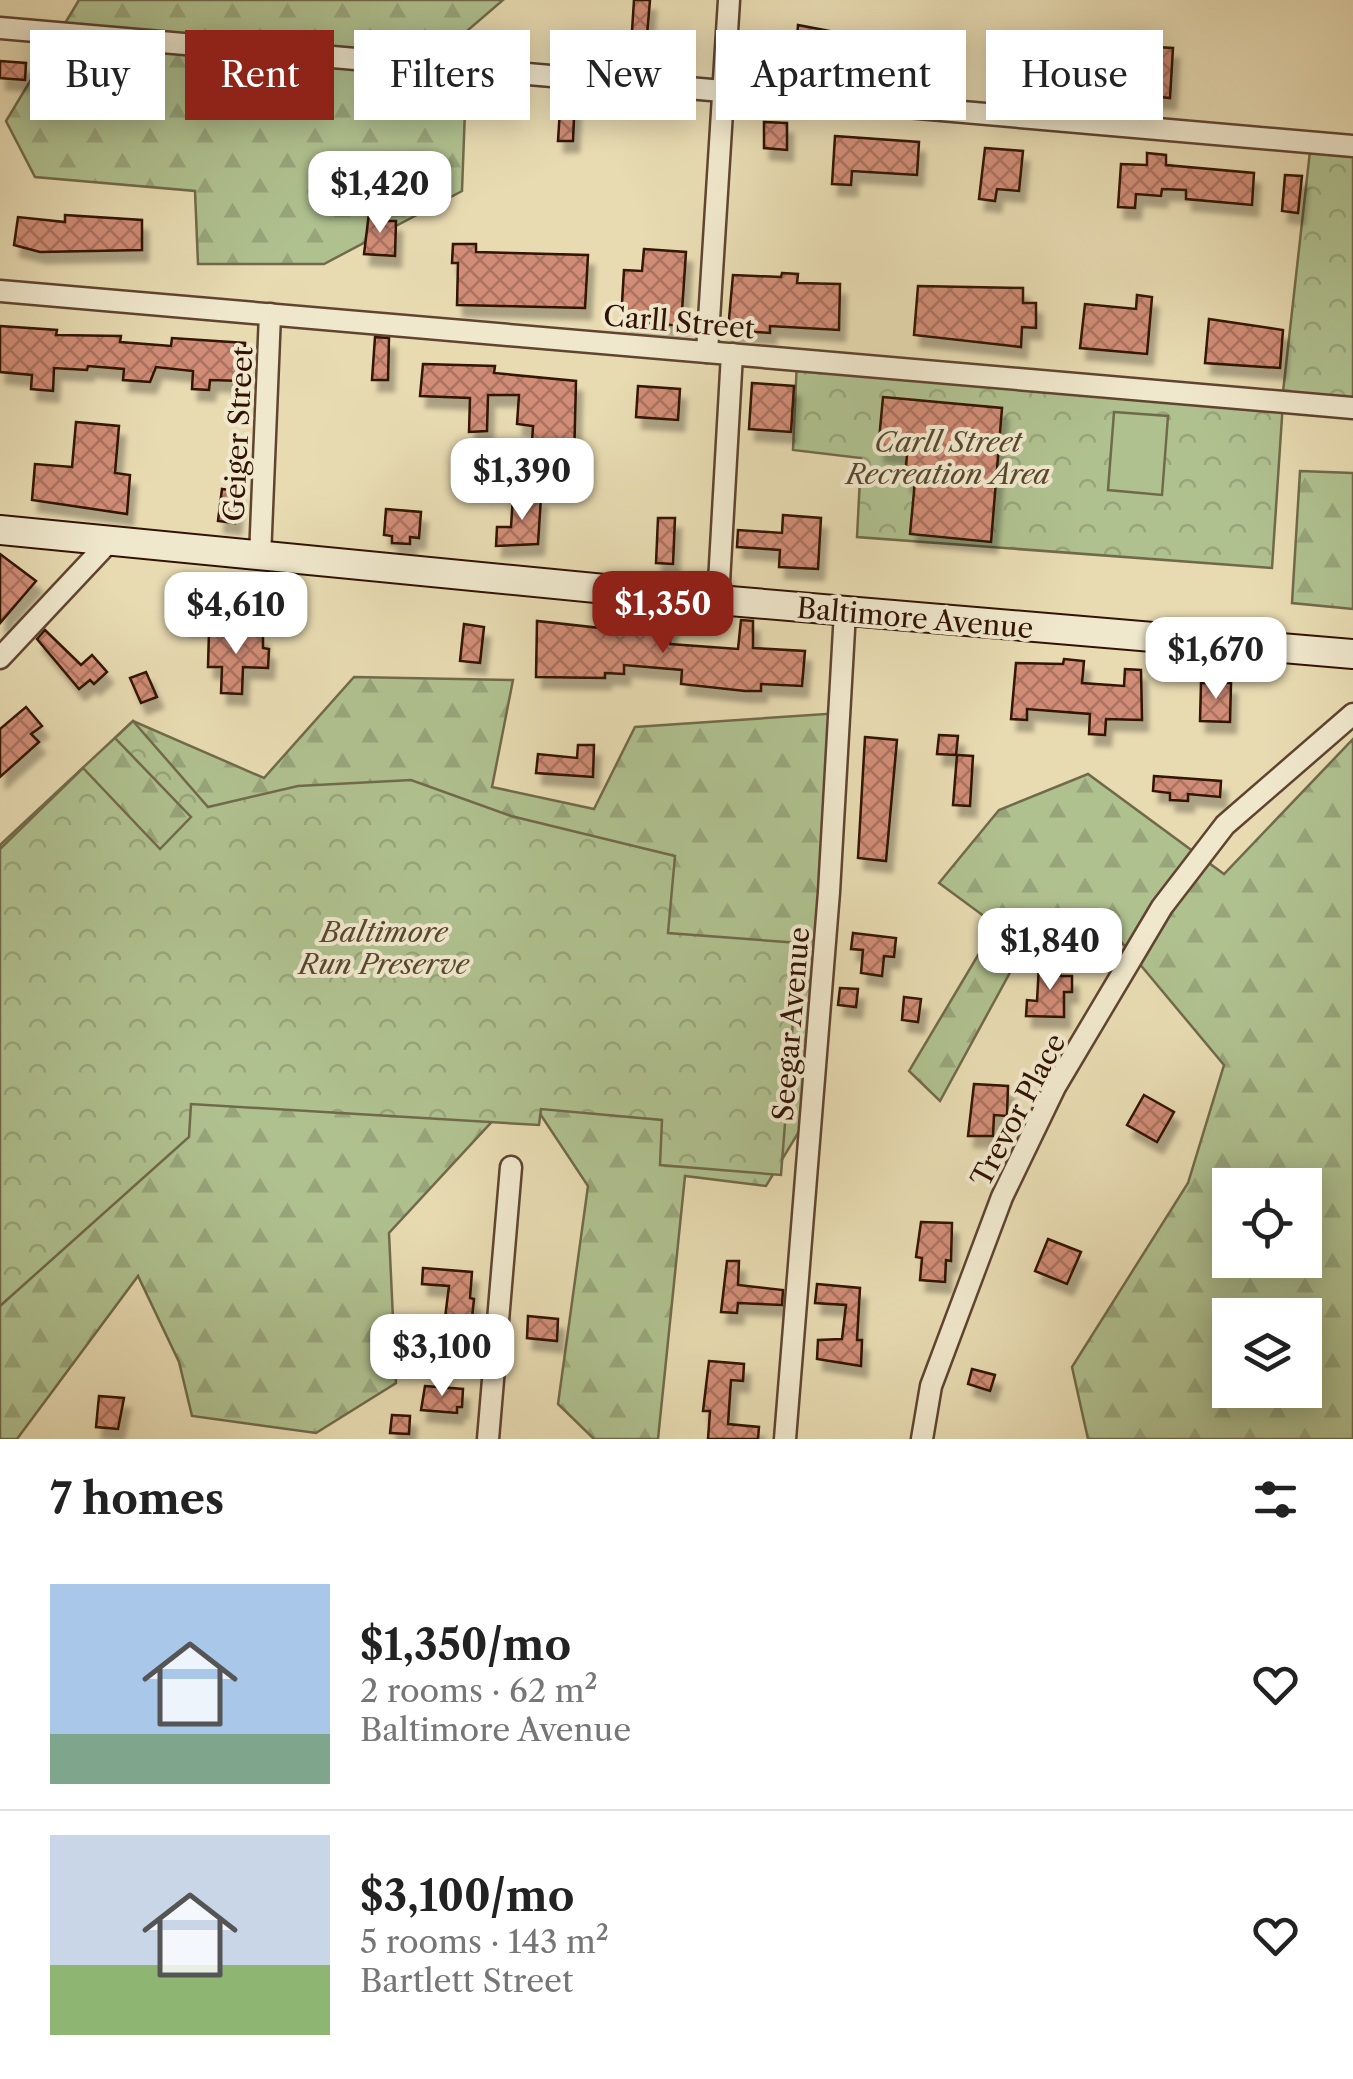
<!DOCTYPE html>
<html lang="en">
<head>
<meta charset="utf-8">
<style>
  body { margin:0; font-family:"Libre Caslon Text",serif; background:#f2f2f2; color:#222; height:100vh; display:flex; flex-direction:column; font-size:38px; white-space:nowrap }
  * { box-sizing:border-box; margin:0 }
  p { font-size:32px; color:#767676 }
  .icon { flex:none; width:55px; height:55px; fill:none; stroke:currentColor; stroke-width:2; stroke-linecap:round; stroke-linejoin:round }
  .map { position:relative; height:1439px; overflow:hidden }
  .details { display:flex; flex-direction:column; background:#fff; flex:1 }
  .details>* { flex:none }
  .hud { position:absolute; left:30px; top:30px; width:1295px; height:90px; display:flex; gap:20px }
  .controls { position:absolute; left:1212px; top:1168px; display:grid; gap:20px }
  .controls a { display:grid; place-items:center; width:110px; height:110px; border-radius:0px; background:#fff; box-shadow:0 5px 25px #0003; font-size:50px }
  .price { position:absolute; translate:-50% -85px; padding:0 22px; border-radius:20px; background:#fff; color:#222; font-size:32px; line-height:65px; filter:drop-shadow(0 2px 5px #0008) }
  .price::after { content:''; position:absolute; left:50%; top:60px; width:30px; height:22px; margin-left:-15px; background:inherit; clip-path:polygon(0 0,100% 0,50% 100%) }
  .price.selected { background:#8f2418; color:#fff }
  ul { padding:0; list-style:none }
  li { display:flex; align-items:center; gap:30px; height:250px; padding:0 50px }
  li+li { border-top:2px solid #e0e0e0 }
  li span { display:grid; place-items:center; flex:none; width:280px; height:200px; border-radius:0px; color:#555 }
  li>.icon { margin-inline-start:auto }
  span .icon { width:120px; height:120px; fill:#fffc; stroke-width:1 }
  li b { font-size:42px }
  h2 { display:flex; justify-content:space-between; align-items:center; height:120px; padding:0 50px; font-size:42px }
  .chip { padding:0 35px; border-radius:0px; background:#fff; box-shadow:0 5px 25px #0003; font-size:35px; line-height:90px }
  .chip.selected { background:#8f2418; color:#fff }
  .map>svg:first-child { display:block }
  .forest { fill:url(#forest-firs); stroke:#716a4a; stroke-width:2.5; fill-rule:evenodd }
  .park { fill:url(#park-crowns); stroke:#716a4a; stroke-width:2.5 }
  .garden { fill:#b0c190; stroke:#716a4a; stroke-width:2.5 }
  .building { fill:url(#building-cross-hatch); stroke:#321205; stroke-width:2.5; filter:url(#shadow) }
  .lines { fill:none; stroke-linecap:round; stroke-linejoin:round }
  .street-casing { stroke:#604430; stroke-width:25 }
  .secondary-casing { stroke:#321205; stroke-width:32 }
  .street { stroke:#f0e8cd; stroke-width:20 }
  .secondary { stroke:#f0e8cd; stroke-width:28 }
  .labels { text-anchor:middle; dominant-baseline:central; stroke-width:8; stroke-linejoin:round; paint-order:stroke }
  .street-label { font-size:28px; fill:#321205; stroke:#f0e8cd }
  .park-label { font-size:28px; font-style:italic; fill:#58472f; stroke:#f0e8cd }
</style>
</head>
<body>
<div class="map">
<svg width="1353" height="1439" viewBox="0 0 1353 1439">
  <defs>
    <pattern id="forest-firs" width="22" height="20" patternUnits="userSpaceOnUse" patternTransform="scale(2.5)"><rect width="22" height="20" fill="#b0c190"/><path d="M5 1l3.5 6h-7zM16 11l3.5 6h-7z" fill="#98a57b"/></pattern>
    <pattern id="park-crowns" width="20" height="18" patternUnits="userSpaceOnUse" patternTransform="scale(2.5)"><rect width="20" height="18" fill="#b0c190"/><path d="M2 6a3 3 0 1 1 6 0M12 15a3 3 0 1 1 6 0" fill="none" stroke="#98a57b"/></pattern>
    <pattern id="building-cross-hatch" width="8" height="8" patternUnits="userSpaceOnUse" patternTransform="scale(2.5)"><rect width="8" height="8" fill="#d18d77"/><path d="M0 0l8 8M0 8l8-8" fill="none" stroke="#aa7260"/></pattern>
    <filter id="shadow"><feDropShadow dx="6" dy="11" stdDeviation="2.5" flood-color="#0004"/></filter>
  </defs>
  <rect width="100%" height="100%" fill="#e8dbb2"/>
  <filter id="stains"><feTurbulence type="fractalNoise" baseFrequency=".002" numOctaves="4"/><feColorMatrix values="0 0 0 0 .2 0 0 0 0 .09 0 0 0 0 .02 0 0 0 .5 -.17"/></filter>
  <radialGradient id="worn" r=".72"><stop offset=".6" stop-color="#630" stop-opacity="0"/><stop offset="1" stop-color="#630" stop-opacity=".3"/></radialGradient>
  <g class="forest">
    <polygon points="79,0 503,0 468,30 462,191 324,264 198,264 195,191 35,177 6,121"/>
    <polygon points="1300,471 1353,473 1353,609 1292,603"/>
    <polygon points="354,677 513,680 492,787 594,809 635,727 840,713 812,1110 766,1186 685,1176 658,1439 594,1439 558,1404 588,1186 523,1088 389,1233 396,1383 316,1433 192,1416 179,1362 138,1276 17,1439 0,1439 0,845 133,721 264,778"/>
    <path d="M1353,739V1439H1088L1072,1367L1188,1183L1224,1065L1098,914L1019,956L940,1101L909,1071L996,925L939,883L999,810L1088,774L1224,874ZM1230,1185H1305V1260H1230ZM1230,1315H1305V1390H1230Z"/>
  </g>
  <g class="park">
    <polygon points="1311,142 1353,146 1353,408 1283,402 1272,568 857,537 861,458 793,450 797,360 1282,401"/>
    <polygon points="133,721 208,807 298,786 411,780 511,816 675,856 668,933 799,943 781,1175 660,1165 662,1120 541,1109 539,1125 191,1104 189,1137 0,1306 0,849 83,768 160,849 191,817 115,738"/>
  </g>
  <polygon class="garden" points="1114,412 1168,416 1162,495 1108,490"/>
  <g class="building">
    <polygon points="634,0 650,0 646,47 631,47"/>
    <polygon points="798,25 835,32 834,78 794,76"/>
    <polygon points="1016,35 1078,47 1075,92 1037,90 1038,82 989,83 993,44 1015,46"/>
    <polygon points="1155,47 1173,48 1170,98 1151,96"/>
    <polygon points="0,61 26,63 25,80 0,78"/>
    <polygon points="871,68 904,70 904,88 870,87"/>
    <polygon points="561,94 575,95 573,141 558,141"/>
    <polygon points="764,122 787,123 787,150 764,148"/>
    <polygon points="835,136 919,142 917,175 852,171 851,185 832,184"/>
    <polygon points="985,148 1023,151 1019,191 997,189 995,201 979,199"/>
    <polygon points="1147,153 1166,155 1166,165 1254,173 1252,205 1186,199 1186,190 1162,189 1161,196 1136,194 1135,208 1118,207 1121,164 1147,165"/>
    <polygon points="1285,175 1302,176 1298,213 1282,211"/>
    <polygon points="369,213 386,214 385,221 396,221 395,256 364,254"/>
    <polygon points="65,215 142,220 142,250 40,252 14,245 18,217 65,222"/>
    <polygon points="453,244 476,244 476,252 588,255 585,308 457,305 458,263 452,263"/>
    <polygon points="644,249 686,252 681,326 621,320 624,270 642,271"/>
    <polygon points="782,273 798,274 797,283 840,284 839,330 770,326 770,333 728,330 733,275 781,277"/>
    <polygon points="918,286 1023,288 1023,303 1036,303 1036,328 1022,327 1021,347 914,335"/>
    <polygon points="1137,295 1152,297 1147,354 1080,348 1085,304 1136,309"/>
    <polygon points="1209,319 1283,330 1280,368 1205,363"/>
    <polygon points="0,326 57,330 56,335 121,336 120,342 171,346 172,338 245,343 243,381 210,380 209,390 192,389 193,371 156,367 150,382 123,380 124,369 88,366 87,370 54,368 53,391 31,389 32,375 0,372"/>
    <polygon points="375,337 389,338 388,380 372,380"/>
    <polygon points="423,364 495,366 494,373 576,381 574,461 531,459 533,426 517,424 519,395 488,395 487,431 469,432 470,398 420,396"/>
    <polygon points="752,383 794,386 791,432 749,429"/>
    <polygon points="638,386 680,389 678,420 636,417"/>
    <polygon points="883,397 1002,408 991,542 910,534 915,481 905,481 907,454 878,451"/>
    <polygon points="76,422 119,426 115,473 130,475 127,514 32,500 35,464 72,467"/>
    <polygon points="222,489 238,491 235,523 218,521"/>
    <polygon points="513,496 541,497 538,544 496,546 497,527 511,527"/>
    <polygon points="386,509 421,512 419,538 410,537 410,544 392,543 392,536 384,535"/>
    <polygon points="783,515 821,518 818,569 779,567 780,550 737,547 738,530 782,533"/>
    <polygon points="658,518 675,518 673,564 656,563"/>
    <polygon points="0,554 36,581 0,623"/>
    <polygon points="186,578 220,581 218,625 185,624"/>
    <polygon points="638,618 671,621 670,644 738,649 741,620 753,621 753,648 805,651 802,686 761,684 761,691 745,691 681,684 682,670 624,665 624,674 605,673 605,678 536,677 537,621 637,632"/>
    <polygon points="464,624 484,627 480,663 460,661"/>
    <polygon points="45,630 81,665 92,655 107,672 94,684 90,680 79,689 37,639"/>
    <polygon points="209,631 263,634 263,648 269,649 268,668 243,667 242,694 221,693 222,667 208,667"/>
    <polygon points="1064,659 1084,661 1082,683 1124,686 1125,669 1141,670 1142,720 1106,719 1105,735 1089,734 1090,714 1027,709 1027,720 1011,719 1016,663 1063,664"/>
    <polygon points="146,672 157,697 141,703 130,678"/>
    <polygon points="1201,683 1231,683 1230,722 1200,721"/>
    <polygon points="26,707 42,726 31,734 39,742 0,777 0,729"/>
    <polygon points="939,735 958,736 956,755 937,754"/>
    <polygon points="865,737 897,740 886,861 858,858"/>
    <polygon points="578,745 594,745 593,777 536,773 538,754 577,758"/>
    <polygon points="957,755 973,756 970,806 953,805"/>
    <polygon points="1154,776 1221,781 1220,797 1188,794 1188,801 1170,800 1170,793 1153,791"/>
    <polygon points="853,933 896,938 894,957 884,956 882,976 861,973 863,950 851,949"/>
    <polygon points="1039,965 1061,966 1060,976 1072,976 1072,992 1064,992 1064,1017 1026,1016 1027,1000 1037,1001"/>
    <polygon points="840,988 858,989 856,1007 838,1005"/>
    <polygon points="904,997 921,999 918,1022 902,1020"/>
    <polygon points="974,1084 1008,1086 1007,1116 994,1115 993,1136 968,1136"/>
    <polygon points="1144,1095 1174,1112 1157,1142 1127,1125"/>
    <polygon points="921,1222 952,1223 951,1261 946,1260 945,1282 920,1280 922,1258 916,1257"/>
    <polygon points="1048,1239 1081,1252 1067,1284 1035,1271"/>
    <polygon points="727,1261 739,1261 738,1285 783,1290 782,1305 738,1303 737,1313 721,1312"/>
    <polygon points="423,1268 472,1272 470,1298 474,1299 469,1347 420,1341 422,1324 444,1326 449,1286 422,1284"/>
    <polygon points="817,1284 860,1288 857,1340 862,1340 861,1366 817,1359 818,1340 842,1339 846,1305 815,1303"/>
    <polygon points="528,1316 558,1319 557,1341 527,1338"/>
    <polygon points="709,1361 744,1364 743,1381 731,1380 728,1424 759,1427 758,1439 708,1439 710,1411 703,1411"/>
    <polygon points="972,1369 995,1375 990,1391 968,1384"/>
    <polygon points="425,1386 463,1389 462,1407 457,1407 457,1413 421,1410"/>
    <polygon points="99,1396 124,1398 118,1429 96,1427"/>
    <polygon points="392,1415 410,1416 409,1434 390,1433"/>
  </g>
  <g class="lines">
    <g class="street-casing">
      <g id="street">
        <polyline points="0,28 1353,146"/>
        <polyline points="0,291 1353,408"/>
        <polyline points="707,352 729,0"/>
        <polyline points="260,557 270,314"/>
        <polyline points="718,600 732,354"/>
        <polyline points="0,658 107,544"/>
        <polyline points="488,1439 511,1167"/>
        <polyline points="785,1439 829,892 845,612"/>
        <polyline points="922,1439 931,1386 1002,1197 1055,1087 1162,907 1225,825 1353,714"/>
      </g>
    </g>
    <g class="secondary-casing">
      <polyline id="secondary" points="0,530 718,600 1353,654"/>
    </g>
    <use href="#street" class="street"/>
    <use href="#secondary" class="secondary"/>
  </g>
  <g class="labels">
    <g class="street-label">
      <text transform="translate(679 322) rotate(5)">Carll Street</text>
      <text transform="translate(238 434) rotate(-87)">Geiger Street</text>
      <text transform="translate(915 618) rotate(5)">Baltimore Avenue</text>
      <text transform="translate(791 1024) rotate(-85)">Seegar Avenue</text>
      <text transform="translate(1018 1110) rotate(-62)">Trevor Place</text>
    </g>
    <g class="park-label">
      <text x="948" y="442">Carll Street<tspan x="948" dy="32">Recreation Area</tspan></text>
      <text x="384" y="932">Baltimore<tspan x="384" dy="32">Run Preserve</tspan></text>
    </g>
  </g>
  <rect width="100%" height="100%" filter="url(#stains)"/>
  <rect width="100%" height="100%" fill="url(#worn)"/>
</svg>
<div class="controls">
<a><svg class="icon" aria-label="locate" viewBox="0 0 24 24"><circle cx="12" cy="12" r="6"/><path d="M12 2v4M12 18v4M2 12h4M18 12h4"/></svg></a>
<a><svg class="icon" aria-label="layers" viewBox="0 0 24 24"><path d="M12 4l9 5-9 5-9-5zM3 14l9 5 9-5"/></svg></a>
</div>
<b class="price" style="left:380px;top:236px">$1,420</b>
<b class="price" style="left:522px;top:523px">$1,390</b>
<b class="price selected" style="left:663px;top:656px">$1,350</b>
<b class="price" style="left:236px;top:657px">$4,610</b>
<b class="price" style="left:1216px;top:702px">$1,670</b>
<b class="price" style="left:1050px;top:993px">$1,840</b>
<b class="price" style="left:442px;top:1399px">$3,100</b>
<div class="hud">
<a class="chip">Buy</a>
<a class="chip selected">Rent</a>
<a class="chip">Filters</a>
<a class="chip">New</a>
<a class="chip">Apartment</a>
<a class="chip">House</a>
</div>
</div>
<section class="details">
<h2>7 homes<svg class="icon" aria-label="filters" viewBox="0 0 24 24"><path d="M4 7h16M4 17h16"/><circle cx="9" cy="7" r="2"/><circle cx="15" cy="17" r="2"/></svg></h2>
<ul>
<li><span style="background:linear-gradient(#a9c7e8 75%,#7fa58c 0)"><svg class="icon" aria-label="home" viewBox="0 0 24 24"><path d="M3 11l9-7 9 7M6 9v11h12V9"/></svg></span><div><b>$1,350/mo</b><p>2 rooms · 62 m²</p><p>Baltimore Avenue</p></div><svg class="icon" aria-label="heart" viewBox="0 0 24 24"><path d="M12 20l-8-8c-3-5 5-10 8-4 3-6 11-1 8 4z"/></svg></li>
<li><span style="background:linear-gradient(#c9d6e8 65%,#8fb573 0)"><svg class="icon" aria-label="home" viewBox="0 0 24 24"><path d="M3 11l9-7 9 7M6 9v11h12V9"/></svg></span><div><b>$3,100/mo</b><p>5 rooms · 143 m²</p><p>Bartlett Street</p></div><svg class="icon" aria-label="heart" viewBox="0 0 24 24"><path d="M12 20l-8-8c-3-5 5-10 8-4 3-6 11-1 8 4z"/></svg></li>
</ul>
</section>
</body>
</html>
